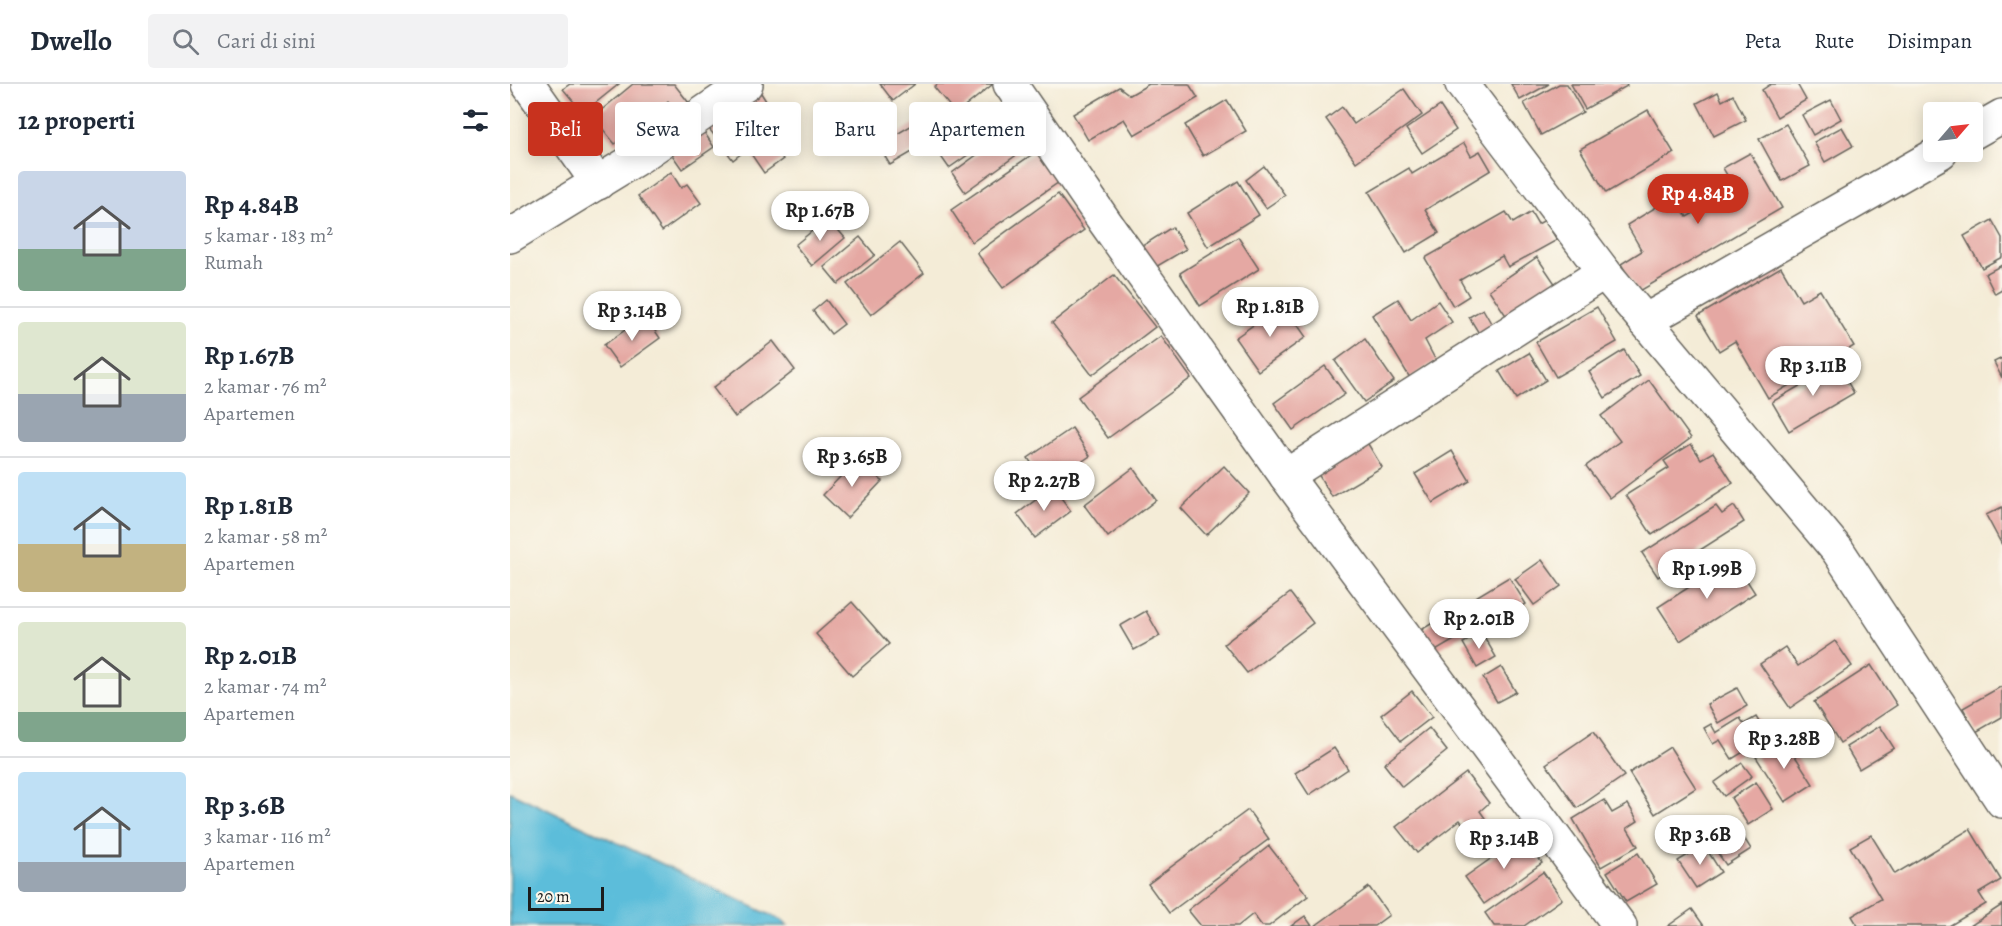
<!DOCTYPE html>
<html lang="id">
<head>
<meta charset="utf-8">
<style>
  body { margin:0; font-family:Alegreya,serif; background:#f2f2f3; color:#1f2937; height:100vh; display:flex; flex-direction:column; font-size:22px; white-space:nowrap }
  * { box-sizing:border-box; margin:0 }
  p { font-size:20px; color:#747a83 }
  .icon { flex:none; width:33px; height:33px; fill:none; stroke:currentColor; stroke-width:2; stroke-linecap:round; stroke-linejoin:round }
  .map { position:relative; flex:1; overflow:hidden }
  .drawer { display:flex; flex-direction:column; background:#fff; width:510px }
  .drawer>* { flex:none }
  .guide { position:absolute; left:18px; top:18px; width:570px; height:54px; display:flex; gap:12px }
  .needle { width:39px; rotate:62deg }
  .controls { position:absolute; left:1413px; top:18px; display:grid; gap:12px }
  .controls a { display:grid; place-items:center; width:60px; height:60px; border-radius:6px; background:#fff; box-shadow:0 3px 15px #0003; font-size:30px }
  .scale { position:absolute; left:18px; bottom:15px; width:76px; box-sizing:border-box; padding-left:6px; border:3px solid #1c1c1c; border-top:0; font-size:16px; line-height:21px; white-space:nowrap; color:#1c1c1c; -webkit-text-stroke:4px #fbf7ec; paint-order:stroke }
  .price { position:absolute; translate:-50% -51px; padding:0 14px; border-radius:21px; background:#fff; color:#222; font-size:20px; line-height:39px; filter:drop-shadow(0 2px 3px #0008) }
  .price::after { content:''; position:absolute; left:50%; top:36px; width:18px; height:14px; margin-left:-9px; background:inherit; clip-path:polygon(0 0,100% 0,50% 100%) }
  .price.on { background:#c8321e; color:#fff }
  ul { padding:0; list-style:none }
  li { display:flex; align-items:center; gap:18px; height:150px; padding:0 18px }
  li+li { border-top:2px solid #e0e1e3 }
  li span { display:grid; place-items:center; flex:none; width:168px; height:120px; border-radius:6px; color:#555 }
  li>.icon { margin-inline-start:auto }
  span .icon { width:72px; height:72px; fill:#fffc; stroke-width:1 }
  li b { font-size:26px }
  h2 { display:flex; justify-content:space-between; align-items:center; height:72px; padding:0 18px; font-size:26px }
  .pill { padding:0 21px; border-radius:6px; background:#fff; box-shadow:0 3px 15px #0003; font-size:21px; line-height:54px }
  .pill.on { background:#c8321e; color:#fff }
  header { display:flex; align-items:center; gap:36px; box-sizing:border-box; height:84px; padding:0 30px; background:#fff; border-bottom:2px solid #e0e1e3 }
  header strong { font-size:28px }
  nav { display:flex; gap:33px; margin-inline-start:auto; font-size:21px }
  .search { width:420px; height:54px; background:#f2f2f3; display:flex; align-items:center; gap:15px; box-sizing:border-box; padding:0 21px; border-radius:6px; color:#747a83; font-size:22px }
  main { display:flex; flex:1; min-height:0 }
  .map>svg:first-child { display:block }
  .water { fill:#5cbdda; stroke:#3c6c7b; stroke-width:1.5 }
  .building { fill:#e5a8a3 }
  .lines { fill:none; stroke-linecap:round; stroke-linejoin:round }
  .minor-casing { stroke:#68655d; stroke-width:36 }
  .minor { stroke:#fff; stroke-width:33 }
</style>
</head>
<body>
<header>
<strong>Dwello</strong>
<div class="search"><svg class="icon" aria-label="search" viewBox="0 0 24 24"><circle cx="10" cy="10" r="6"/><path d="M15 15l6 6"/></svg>Cari di sini</div>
<nav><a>Peta</a><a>Rute</a><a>Disimpan</a></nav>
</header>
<main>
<section class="drawer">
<h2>12 properti<svg class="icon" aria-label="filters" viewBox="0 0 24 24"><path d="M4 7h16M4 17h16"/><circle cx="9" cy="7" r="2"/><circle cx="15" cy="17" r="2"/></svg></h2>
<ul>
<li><span style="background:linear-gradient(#c9d6e8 65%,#7fa58c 0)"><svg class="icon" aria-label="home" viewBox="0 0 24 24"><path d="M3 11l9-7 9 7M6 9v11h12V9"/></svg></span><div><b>Rp 4.84B</b><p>5 kamar · 183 m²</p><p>Rumah</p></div></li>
<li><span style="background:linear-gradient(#dfe7d0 60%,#9aa5b1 0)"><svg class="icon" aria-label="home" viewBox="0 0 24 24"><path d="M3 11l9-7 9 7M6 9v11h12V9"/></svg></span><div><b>Rp 1.67B</b><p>2 kamar · 76 m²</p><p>Apartemen</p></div></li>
<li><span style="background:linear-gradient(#bfe0f5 60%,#c2b280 0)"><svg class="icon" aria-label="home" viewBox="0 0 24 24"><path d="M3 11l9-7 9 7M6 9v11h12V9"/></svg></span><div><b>Rp 1.81B</b><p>2 kamar · 58 m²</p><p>Apartemen</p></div></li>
<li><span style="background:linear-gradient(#dfe7d0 75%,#7fa58c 0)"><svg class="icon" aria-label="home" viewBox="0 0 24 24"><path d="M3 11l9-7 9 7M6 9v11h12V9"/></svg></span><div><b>Rp 2.01B</b><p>2 kamar · 74 m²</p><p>Apartemen</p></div></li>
<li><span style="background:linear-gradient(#bfe0f5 75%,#9aa5b1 0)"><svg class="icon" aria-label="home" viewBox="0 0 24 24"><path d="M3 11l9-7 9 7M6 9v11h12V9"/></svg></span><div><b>Rp 3.6B</b><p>3 kamar · 116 m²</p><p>Apartemen</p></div></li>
</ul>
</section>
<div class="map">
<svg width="1492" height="842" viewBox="0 0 1492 842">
  <rect width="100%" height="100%" fill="#fbf7ec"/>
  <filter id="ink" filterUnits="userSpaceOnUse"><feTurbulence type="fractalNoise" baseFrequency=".0167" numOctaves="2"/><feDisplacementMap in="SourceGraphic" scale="12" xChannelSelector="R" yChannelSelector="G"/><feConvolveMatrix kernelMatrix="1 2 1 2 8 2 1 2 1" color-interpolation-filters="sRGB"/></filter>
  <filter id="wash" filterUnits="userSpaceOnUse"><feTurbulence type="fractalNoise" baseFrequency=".008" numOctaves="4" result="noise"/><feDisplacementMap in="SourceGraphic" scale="24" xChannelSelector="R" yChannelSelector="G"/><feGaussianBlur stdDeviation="1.35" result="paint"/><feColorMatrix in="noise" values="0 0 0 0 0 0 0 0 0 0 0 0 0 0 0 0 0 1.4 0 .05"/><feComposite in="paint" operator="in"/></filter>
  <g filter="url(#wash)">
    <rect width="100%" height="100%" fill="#f4ecd7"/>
    <polygon class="water" points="0,708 271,836 278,842 0,842"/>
    <g id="blocks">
      <g class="building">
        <polygon points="60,0 109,0 73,29 53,5"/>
        <polygon points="123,0 164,0 179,19 167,29 158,17 105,60 83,33"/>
        <polygon points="370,0 405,0 383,17"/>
        <polygon points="428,0 483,0 446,30 424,3"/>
        <polygon points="639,0 679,0 688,14 624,51 614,35 578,56 563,30 609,3 620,11"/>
        <polygon points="1001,0 1039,0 1010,16"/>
        <polygon points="1049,0 1057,0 1073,28 1031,51 1014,19"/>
        <polygon points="1061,0 1116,0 1117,2 1075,25"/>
        <polygon points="1261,0 1287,0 1296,16 1267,33 1252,6"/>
        <polygon points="894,5 912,31 846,78 816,35 832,23 844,40"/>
        <polygon points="1208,8 1212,17 1223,11 1236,36 1204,52 1187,19"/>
        <polygon points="251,9 274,46 260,56 273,75 254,89 241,70 260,56 249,62 232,35 237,32 230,22"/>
        <polygon points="717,16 736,47 693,72 675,41"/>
        <polygon points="1321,16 1331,35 1303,51 1292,31"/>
        <polygon points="479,22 495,45 439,84 423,61"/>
        <polygon points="930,22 946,46 912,69 896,45"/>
        <polygon points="1138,26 1164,69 1096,109 1070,65"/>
        <polygon points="217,27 242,61 223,76 197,42"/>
        <polygon points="512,38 526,57 455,108 442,89"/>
        <polygon points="404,40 416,60 380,81 368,61"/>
        <polygon points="1276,40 1300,82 1272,97 1249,55"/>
        <polygon points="190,42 204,63 172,85 158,65"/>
        <polygon points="1332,43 1343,62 1315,78 1304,58"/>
        <polygon points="954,59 961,72 970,67 981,86 915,126 929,149 896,169 859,108 899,84 902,90"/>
        <polygon points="530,65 552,96 462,158 441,126"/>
        <polygon points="1240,69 1272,124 1128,208 1111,180 1132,167 1117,141 1164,112 1177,133 1225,105 1213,84"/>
        <polygon points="754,82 775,111 756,124 736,96"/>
        <polygon points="161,88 171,104 177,100 191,119 152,147 128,112"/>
        <polygon points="728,97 749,131 698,163 677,129"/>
        <polygon points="548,110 574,146 493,204 467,169"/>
        <polygon points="996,128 1003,139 1021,128 1028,140 1035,136 1047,156 998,183 992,172 950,196 959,212 943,222 915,174"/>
        <polygon points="318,134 335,154 302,182 285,161"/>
        <polygon points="1482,136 1492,154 1492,173 1472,184 1454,152"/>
        <polygon points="662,143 676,165 639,187 626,166"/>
        <polygon points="350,153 365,171 328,200 314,183"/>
        <polygon points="728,153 749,185 690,222 670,189"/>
        <polygon points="390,158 414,189 361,231 337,200"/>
        <polygon points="1027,173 1046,201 997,233 979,206"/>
        <polygon points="1492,181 1492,206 1485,210 1475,190"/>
        <polygon points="1271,183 1291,217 1310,206 1344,262 1258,314 1225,257 1209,267 1188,232"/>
        <polygon points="604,191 645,243 582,291 542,239"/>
        <polygon points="888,215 901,236 928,217 942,238 915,256 926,277 900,294 862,231"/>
        <polygon points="316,216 334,240 321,250 303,227"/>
        <polygon points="773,220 796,253 748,287 725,254"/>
        <polygon points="1087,223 1107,258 1046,293 1026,258"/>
        <polygon points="973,225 986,248 973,256 959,233"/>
        <polygon points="135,232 150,254 110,283 94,261"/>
        <polygon points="651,252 681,294 598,354 568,313"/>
        <polygon points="855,255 884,297 854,318 825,277"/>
        <polygon points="263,257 285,286 225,333 203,304"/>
        <polygon points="1114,266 1130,292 1095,314 1079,288"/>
        <polygon points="1019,269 1036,296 1006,315 989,287"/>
        <polygon points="1492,274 1492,294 1484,278"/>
        <polygon points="1327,280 1344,309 1279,347 1262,318"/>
        <polygon points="815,282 835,310 783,346 764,319"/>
        <polygon points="1139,296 1181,354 1100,414 1076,382 1110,357 1091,332"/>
        <polygon points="562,344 580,372 536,402 518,374"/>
        <polygon points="855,355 872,383 822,413 805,385"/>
        <polygon points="1181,360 1191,375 1203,368 1223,399 1142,451 1116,411 1159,384 1154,377"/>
        <polygon points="942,367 960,397 923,419 905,390"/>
        <polygon points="348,374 372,397 337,434 313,411"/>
        <polygon points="714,382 739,409 696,451 671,424"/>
        <polygon points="623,384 646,416 598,453 574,421"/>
        <polygon points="543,403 561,427 525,454 507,430"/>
        <polygon points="1206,422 1212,430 1224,422 1234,438 1148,493 1132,469"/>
        <polygon points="1492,423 1492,461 1476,431"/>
        <polygon points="1223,475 1245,509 1170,557 1148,523"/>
        <polygon points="1032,476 1051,502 1024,521 1005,495"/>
        <polygon points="999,493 1016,520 982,541 978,536 924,568 911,546"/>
        <polygon points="780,509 803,539 737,589 714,560"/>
        <polygon points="342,518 379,560 342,592 306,550"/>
        <polygon points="636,527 650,552 624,566 610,542"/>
        <polygon points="972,549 986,573 967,584 953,559"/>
        <polygon points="1325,557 1342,582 1280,624 1250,580 1275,563 1288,582"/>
        <polygon points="1361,581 1387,621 1330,659 1304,618"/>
        <polygon points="991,583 1006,608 987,618 973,594"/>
        <polygon points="1492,602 1492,633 1466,648 1453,624"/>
        <polygon points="1227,604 1237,622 1208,639 1197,620"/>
        <polygon points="902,607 922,633 891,657 871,631"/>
        <polygon points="1246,633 1258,653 1222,675 1210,656 1203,660 1194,644 1201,640 1206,649 1230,634 1234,640"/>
        <polygon points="1370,642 1384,664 1349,685 1336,663"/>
        <polygon points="919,644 937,667 892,703 874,680"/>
        <polygon points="1083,648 1114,692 1067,724 1036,680"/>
        <polygon points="1274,655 1303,700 1275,718 1246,673"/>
        <polygon points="1160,663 1186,704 1145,730 1119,689"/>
        <polygon points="824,664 838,685 799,711 785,689"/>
        <polygon points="1232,679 1242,692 1214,712 1204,699"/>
        <polygon points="956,689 979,719 970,727 975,734 958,747 950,736 907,769 886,743"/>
        <polygon points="1246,698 1263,725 1238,741 1221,714"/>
        <polygon points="1094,716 1102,729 1118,720 1128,737 1117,744 1128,762 1091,783 1063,735"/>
        <polygon points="738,726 759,755 659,829 638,800"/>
        <polygon points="1224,738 1241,765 1216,781 1198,755"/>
        <polygon points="1460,745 1491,796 1469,809 1476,820 1439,842 1348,842 1342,832 1371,815 1340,763 1361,751 1385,790"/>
        <polygon points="1013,752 1032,779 974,820 955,793"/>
        <polygon points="1194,761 1211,788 1186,804 1168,777"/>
        <polygon points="759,762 798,812 759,842 752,842 743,830 728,842 691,842 678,826"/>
        <polygon points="1128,769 1147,800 1116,818 1097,788"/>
        <polygon points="1033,788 1052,815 1014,842 984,842 975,829"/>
        <polygon points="859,803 879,831 864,842 805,842"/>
        <polygon points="1492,821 1492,842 1460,842"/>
        <polygon points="1182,825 1194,842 1158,842"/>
        <polygon points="795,832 802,842 781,842"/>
      </g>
    </g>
  </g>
  <g filter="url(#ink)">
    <use href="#blocks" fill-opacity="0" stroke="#68655d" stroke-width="1.5"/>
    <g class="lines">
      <g class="minor-casing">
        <g id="minor">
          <polyline points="18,0 88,99"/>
          <polyline points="500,0 595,138 776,392 1110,842"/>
          <polyline points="952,0 1094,188 1328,467 1492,717"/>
          <polyline points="1462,49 1492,32"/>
          <polyline points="0,152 129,73 236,0"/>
          <polyline points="1135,237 1431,68"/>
          <polyline points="776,392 1094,188"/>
        </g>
      </g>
      <use href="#minor" class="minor"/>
    </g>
  </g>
</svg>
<div class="controls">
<a><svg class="needle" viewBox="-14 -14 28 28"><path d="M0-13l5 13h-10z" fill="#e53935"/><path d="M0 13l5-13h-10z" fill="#747a83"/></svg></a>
</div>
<div class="scale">20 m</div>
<b class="price on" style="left:1188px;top:141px">Rp 4.84B</b>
<b class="price" style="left:310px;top:158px">Rp 1.67B</b>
<b class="price" style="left:760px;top:254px">Rp 1.81B</b>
<b class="price" style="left:122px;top:258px">Rp 3.14B</b>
<b class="price" style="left:1303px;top:313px">Rp 3.11B</b>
<b class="price" style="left:342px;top:404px">Rp 3.65B</b>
<b class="price" style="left:534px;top:428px">Rp 2.27B</b>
<b class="price" style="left:1197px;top:516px">Rp 1.99B</b>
<b class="price" style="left:969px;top:566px">Rp 2.01B</b>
<b class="price" style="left:1274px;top:686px">Rp 3.28B</b>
<b class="price" style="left:1190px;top:782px">Rp 3.6B</b>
<b class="price" style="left:994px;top:786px">Rp 3.14B</b>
<div class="guide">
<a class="pill on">Beli</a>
<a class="pill">Sewa</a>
<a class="pill">Filter</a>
<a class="pill">Baru</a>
<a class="pill">Apartemen</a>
</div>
</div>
</main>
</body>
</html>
